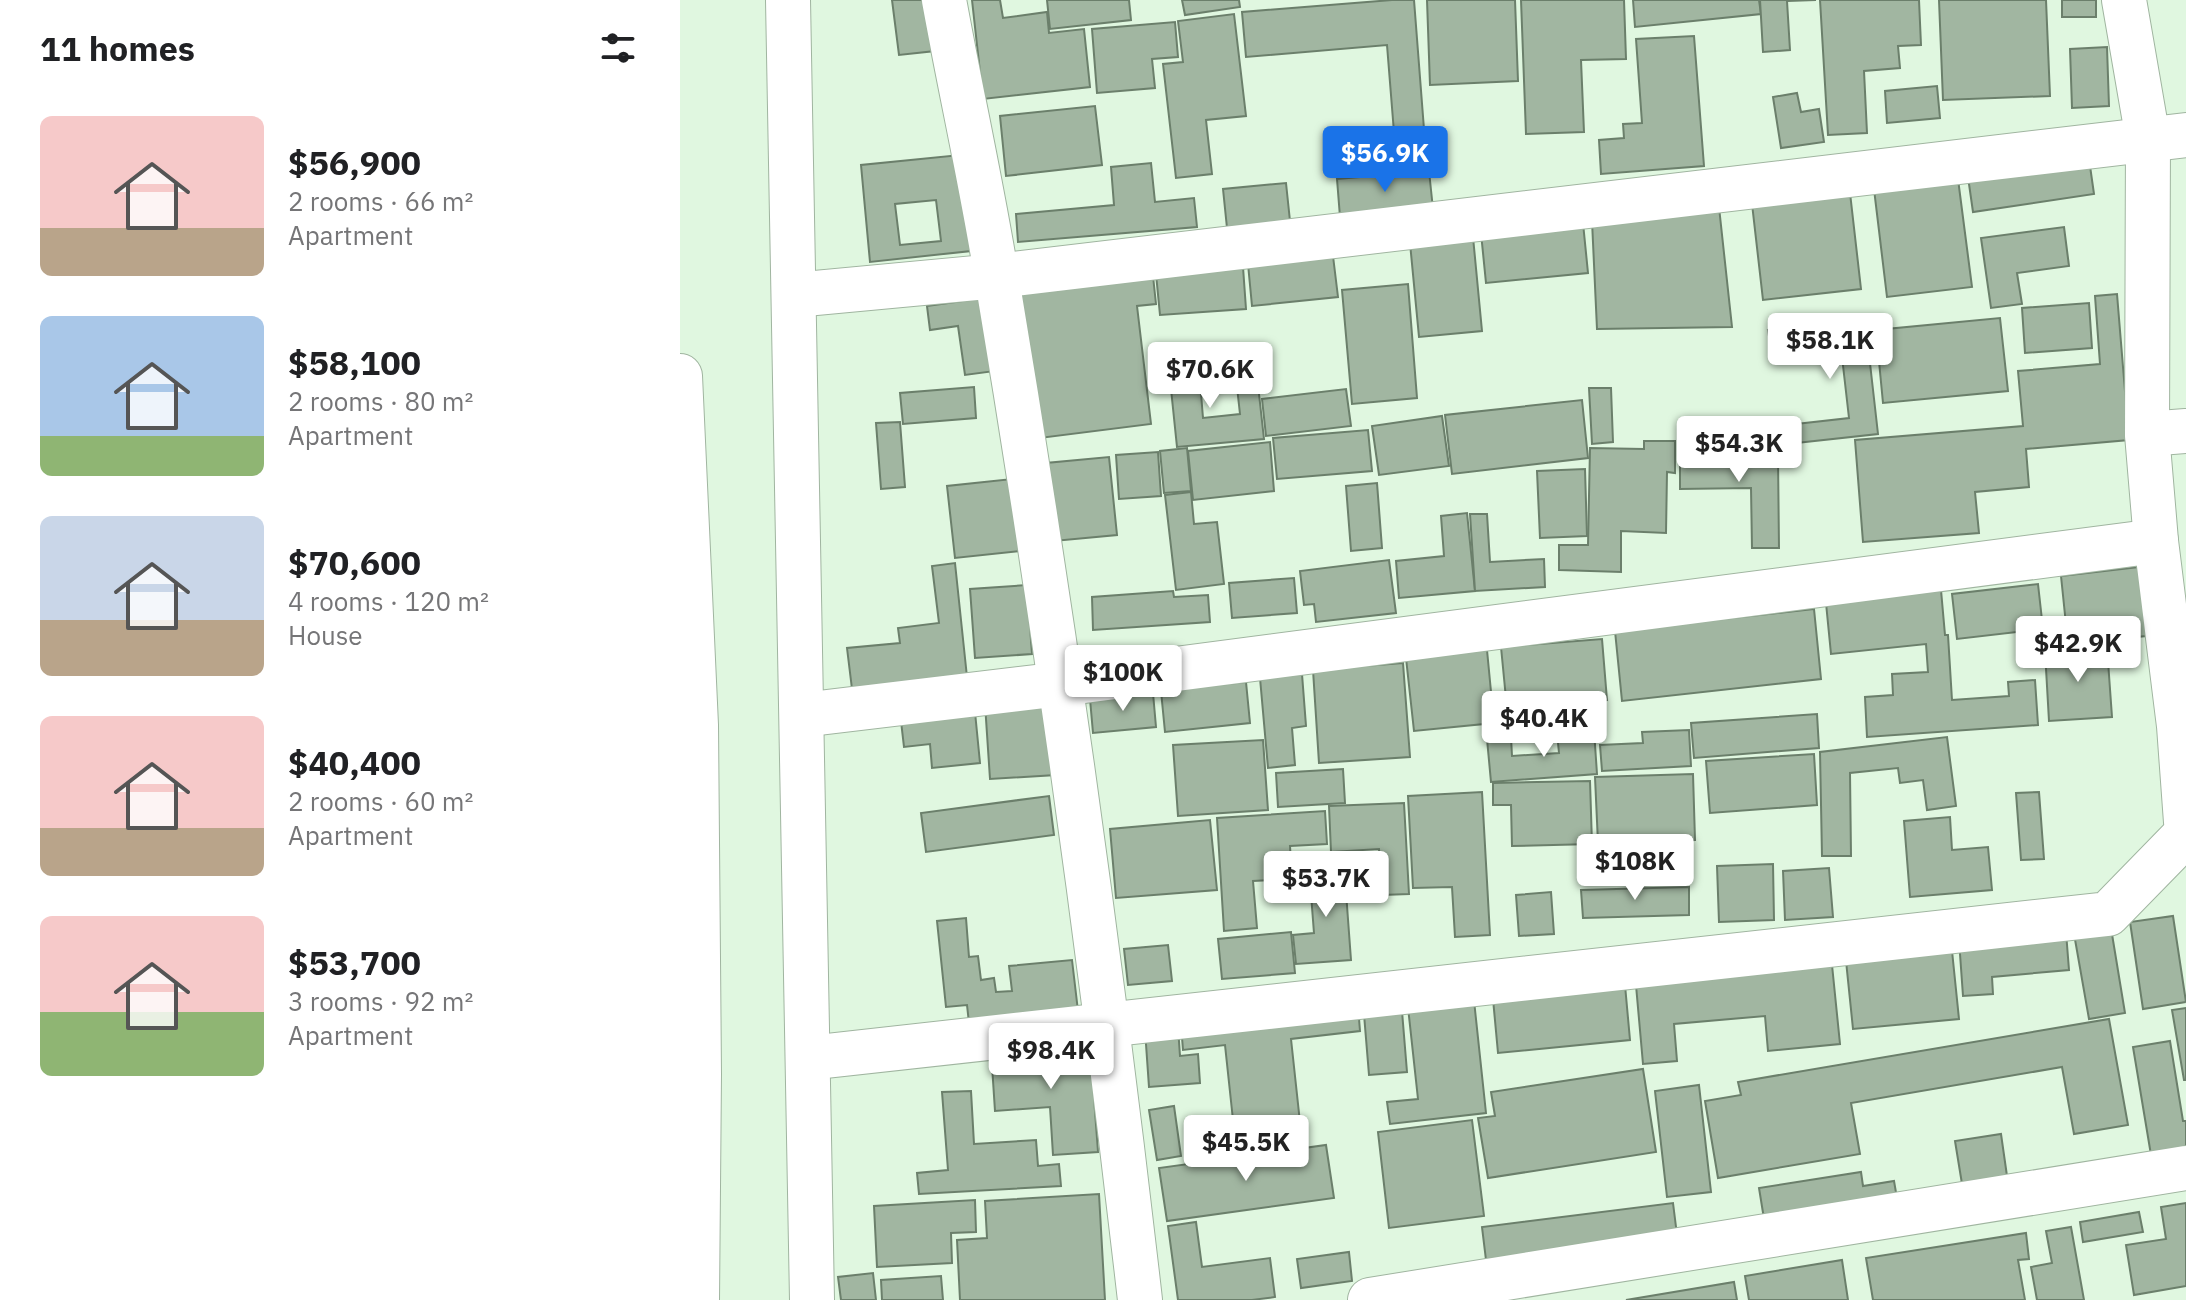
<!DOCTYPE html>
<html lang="en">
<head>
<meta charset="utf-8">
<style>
  body { margin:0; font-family:"IBM Plex Sans",sans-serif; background:#f6f6f6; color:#202124; height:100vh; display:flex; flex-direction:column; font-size:30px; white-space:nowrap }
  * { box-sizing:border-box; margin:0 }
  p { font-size:26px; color:#757577 }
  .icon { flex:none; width:44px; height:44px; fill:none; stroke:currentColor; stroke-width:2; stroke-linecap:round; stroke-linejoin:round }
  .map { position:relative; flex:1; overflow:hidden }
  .details { display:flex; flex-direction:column; background:#fff; width:680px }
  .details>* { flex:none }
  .price { position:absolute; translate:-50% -68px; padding:0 18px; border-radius:8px; background:#fff; color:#222; font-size:26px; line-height:52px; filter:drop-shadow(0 2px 4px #0008) }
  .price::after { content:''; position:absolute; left:50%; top:48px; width:24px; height:18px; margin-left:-12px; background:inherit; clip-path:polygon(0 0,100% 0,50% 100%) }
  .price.on { background:#1a73e8; color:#fff }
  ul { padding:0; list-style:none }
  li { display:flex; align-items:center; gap:24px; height:200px; padding:0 40px }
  li span { display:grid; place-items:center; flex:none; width:224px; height:160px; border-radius:12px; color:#555 }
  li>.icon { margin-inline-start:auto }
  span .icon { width:96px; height:96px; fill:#fffc; stroke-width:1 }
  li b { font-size:34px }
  h2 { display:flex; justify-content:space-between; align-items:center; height:96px; padding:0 40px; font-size:34px }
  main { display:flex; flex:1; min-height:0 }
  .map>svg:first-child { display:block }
  .building { fill:#a1b6a1; stroke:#6b7f6b; stroke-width:2; fill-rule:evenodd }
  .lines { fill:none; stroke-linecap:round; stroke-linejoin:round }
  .minor-casing { stroke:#a0b5a0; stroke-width:46 }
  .minor { stroke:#fff; stroke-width:44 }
</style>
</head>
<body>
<main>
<section class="details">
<h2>11 homes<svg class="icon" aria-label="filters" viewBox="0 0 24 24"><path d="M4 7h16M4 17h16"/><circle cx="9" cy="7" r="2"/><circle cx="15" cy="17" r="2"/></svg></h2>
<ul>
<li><span style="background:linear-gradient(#f6c9c9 70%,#b9a48a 0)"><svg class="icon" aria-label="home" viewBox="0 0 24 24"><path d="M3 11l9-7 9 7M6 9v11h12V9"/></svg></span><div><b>$56,900</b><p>2 rooms · 66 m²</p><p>Apartment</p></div></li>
<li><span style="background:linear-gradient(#a9c7e8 75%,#8fb573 0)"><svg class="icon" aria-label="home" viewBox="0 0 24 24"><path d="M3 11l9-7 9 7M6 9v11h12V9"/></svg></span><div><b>$58,100</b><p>2 rooms · 80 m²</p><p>Apartment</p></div></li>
<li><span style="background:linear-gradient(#c9d6e8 65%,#b9a48a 0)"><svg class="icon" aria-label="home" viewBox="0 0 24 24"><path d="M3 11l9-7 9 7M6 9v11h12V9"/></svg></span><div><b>$70,600</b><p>4 rooms · 120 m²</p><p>House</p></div></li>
<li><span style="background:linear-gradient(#f6c9c9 70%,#b9a48a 0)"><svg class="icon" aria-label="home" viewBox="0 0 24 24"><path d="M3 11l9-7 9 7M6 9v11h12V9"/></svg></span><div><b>$40,400</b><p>2 rooms · 60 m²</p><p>Apartment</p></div></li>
<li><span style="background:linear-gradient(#f6c9c9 60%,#8fb573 0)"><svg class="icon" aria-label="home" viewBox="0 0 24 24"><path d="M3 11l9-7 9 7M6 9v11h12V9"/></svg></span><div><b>$53,700</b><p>3 rooms · 92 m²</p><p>Apartment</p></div></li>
</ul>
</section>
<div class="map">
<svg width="1506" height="1300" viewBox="0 0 1506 1300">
  <rect width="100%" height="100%" fill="#e0f7e0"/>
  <g class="building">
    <polygon points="212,0 249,0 255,51 219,55"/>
    <polygon points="292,0 320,0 323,18 367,12 369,33 404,29 410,87 303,99"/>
    <polygon points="367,0 449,0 451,20 370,29"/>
    <polygon points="502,0 559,0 560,7 505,15"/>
    <polygon points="712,0 734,0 747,168 717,170 707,45 566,57 562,12"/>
    <polygon points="747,0 835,0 838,81 750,85"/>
    <polygon points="841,0 944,0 946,59 901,60 904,132 846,134"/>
    <polygon points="953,0 1079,0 1081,14 955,27"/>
    <polygon points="1080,0 1136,0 1107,1 1110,50 1083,52"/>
    <polygon points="1140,0 1239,0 1241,45 1218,46 1220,68 1184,71 1187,133 1148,135"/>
    <polygon points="1259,0 1366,0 1370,96 1263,100"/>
    <rect x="1382" y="0" width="34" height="17"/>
    <polygon points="554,14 566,116 526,120 532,174 496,178 483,64 503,62 498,21"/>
    <polygon points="495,22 498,57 472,59 475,88 417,93 412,29"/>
    <polygon points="1014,36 1024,166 921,174 919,140 944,138 943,124 962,123 956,39"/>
    <polygon points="1427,47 1429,106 1392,108 1390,49"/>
    <polygon points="1257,86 1260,118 1207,123 1205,91"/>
    <polygon points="1117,93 1121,112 1139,109 1144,142 1101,148 1093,97"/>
    <polygon points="415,106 422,165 326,176 320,116"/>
    <path d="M280,155L291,251L190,262L181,165ZM256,200L261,241L220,245L215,204Z"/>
    <polygon points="1409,159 1414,194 1293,212 1288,177"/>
    <polygon points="471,163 475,202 514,198 517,227 338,242 336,214 434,205 431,167"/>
    <polygon points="749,171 753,209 660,217 657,179"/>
    <polygon points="1278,179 1292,287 1207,297 1194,189"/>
    <polygon points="606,183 610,221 547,228 543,189"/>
    <polygon points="1169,184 1181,289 1083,300 1071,195"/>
    <polygon points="1039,207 1052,327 917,329 912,221"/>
    <polygon points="903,223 908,273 806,283 801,233"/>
    <polygon points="1384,227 1389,266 1337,273 1342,304 1311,308 1301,238"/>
    <polygon points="793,237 802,331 739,337 730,243"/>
    <polygon points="653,256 658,297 572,306 568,264"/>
    <polygon points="563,267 566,309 480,315 476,274"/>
    <polygon points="473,276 476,304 457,306 471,424 352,439 334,293"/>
    <polygon points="728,284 737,398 672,404 662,290"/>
    <polygon points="1437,294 1449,440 1346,449 1349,487 1295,492 1299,533 1183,542 1175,440 1343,426 1338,371 1420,364 1415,296"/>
    <polygon points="304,298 315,371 285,375 278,326 250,330 247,306"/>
    <polygon points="1409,303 1412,348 1345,353 1342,308"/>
    <polygon points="1320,318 1328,391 1203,403 1196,330"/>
    <polygon points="1185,319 1198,434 1081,447 1079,428 1169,418 1161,348 1092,356 1088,330"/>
    <polygon points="518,357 523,418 560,414 557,387 578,385 584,439 497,447 488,360"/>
    <polygon points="294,387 296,418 223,424 220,393"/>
    <polygon points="909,388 931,388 933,442 912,444"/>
    <polygon points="666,389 671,426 586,436 582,399"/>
    <polygon points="902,400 908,458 772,474 765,415"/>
    <polygon points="762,416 769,466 699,475 692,426"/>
    <polygon points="220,422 225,487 201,489 196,423"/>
    <polygon points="688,430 692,471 597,479 593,438"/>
    <polygon points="964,441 995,441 995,473 987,472 986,533 941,531 941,572 879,570 879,545 908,545 910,448 964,449"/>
    <polygon points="590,442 594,491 513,500 508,451"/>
    <polygon points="507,448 511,491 484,493 480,451"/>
    <polygon points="1079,449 1079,457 1098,457 1099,548 1072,548 1071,488 1000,489 1000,450"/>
    <polygon points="478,452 481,496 439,499 436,455"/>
    <polygon points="429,457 437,535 374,541 366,463"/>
    <polygon points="905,469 907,536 860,538 857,471"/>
    <polygon points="332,479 340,551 275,558 267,486"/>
    <polygon points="697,483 702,548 671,551 666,486"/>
    <polygon points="511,492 514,524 537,522 544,584 496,590 485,495"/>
    <polygon points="787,513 795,591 719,598 716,561 764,556 761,516"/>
    <polygon points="790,514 807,514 810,562 864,559 865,587 795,591"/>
    <polygon points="709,560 716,613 636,622 634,604 624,605 620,571"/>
    <polygon points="275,563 287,677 172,689 167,648 220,643 218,628 259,623 252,566"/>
    <polygon points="1468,566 1476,635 1388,644 1381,576"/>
    <polygon points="614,578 617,613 552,618 549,583"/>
    <polygon points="1358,584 1363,629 1277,639 1272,594"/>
    <polygon points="347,585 352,654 295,658 290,589"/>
    <polygon points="1261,590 1265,635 1268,635 1272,700 1329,696 1328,682 1355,680 1358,725 1187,737 1185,697 1213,695 1212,674 1248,672 1246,644 1151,654 1146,603"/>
    <polygon points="493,591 494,597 528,595 530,622 413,630 412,597"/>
    <polygon points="1134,609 1141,679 942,701 935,631"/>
    <polygon points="922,639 927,700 827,709 821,647"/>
    <polygon points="1427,647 1432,717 1369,721 1365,651"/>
    <polygon points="807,650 814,723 734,731 726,658"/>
    <polygon points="723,663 730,757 639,763 633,670"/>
    <polygon points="622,674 626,726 612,728 615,765 588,768 580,678"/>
    <polygon points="566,682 570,723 485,732 481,691"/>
    <polygon points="473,693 476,727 413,733 410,699"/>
    <polygon points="372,700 376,775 310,779 305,704"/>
    <polygon points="295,712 300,763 252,768 250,744 224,747 221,721"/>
    <polygon points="1137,714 1139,748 1014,758 1011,723"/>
    <polygon points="914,730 917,774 811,782 807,739 831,737 832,756 879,753 877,733"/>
    <polygon points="1009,730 1011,766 922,771 920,745 963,743 962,732"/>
    <polygon points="1267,737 1276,806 1247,810 1243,780 1220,783 1218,768 1170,773 1171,856 1142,856 1140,752"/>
    <polygon points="583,740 588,810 498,816 493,745"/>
    <polygon points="1134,754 1137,805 1030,813 1026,761"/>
    <polygon points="663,769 665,803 598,807 596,773"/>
    <polygon points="1013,774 1015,840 918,843 915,777"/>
    <polygon points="910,781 912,844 832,846 831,805 813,805 813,783"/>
    <polygon points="802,792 810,935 775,937 772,887 733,888 728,796"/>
    <polygon points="1359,792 1364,859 1341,860 1336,793"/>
    <polygon points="369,796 374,835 246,852 241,813"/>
    <polygon points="724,803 729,894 702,895 699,849 651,852 649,806"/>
    <polygon points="645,811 647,844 610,846 612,879 573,881 577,928 544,931 537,818"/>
    <polygon points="1270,817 1272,850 1308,847 1312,890 1230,897 1224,821"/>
    <polygon points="530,820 537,890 436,898 430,829"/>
    <polygon points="1093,864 1094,920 1039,922 1037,866"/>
    <polygon points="664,865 671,960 616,964 613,935 634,933 629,868"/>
    <polygon points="1149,868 1153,917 1105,920 1103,871"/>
    <polygon points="1009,887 1009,915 903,918 901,890"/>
    <polygon points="871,892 874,934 839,936 836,895"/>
    <polygon points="1493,916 1506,1002 1463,1009 1450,922"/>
    <polygon points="286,918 289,957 298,956 301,980 314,978 316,992 332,991 329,966 392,960 398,1011 289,1023 287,1005 266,1007 257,921"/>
    <polygon points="1430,922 1445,1013 1409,1019 1393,928"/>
    <polygon points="611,932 615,973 542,979 538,939"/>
    <polygon points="1386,932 1389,970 1312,977 1313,994 1283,996 1279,940"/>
    <polygon points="1271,941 1279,1019 1173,1029 1165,951"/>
    <polygon points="488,945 492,981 448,985 444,949"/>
    <polygon points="1151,955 1160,1044 1088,1051 1085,1016 994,1024 997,1061 963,1064 955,974"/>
    <polygon points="944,974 950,1040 818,1053 812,988"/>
    <polygon points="793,991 806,1113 710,1124 707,1102 738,1099 727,998"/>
    <polygon points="721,999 727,1072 689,1075 683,1002"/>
    <polygon points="678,1006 680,1031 611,1039 622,1141 556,1148 545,1045 503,1050 501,1025"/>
    <polygon points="1506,1008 1506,1080 1504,1080 1492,1010"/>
    <polygon points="1429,1019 1448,1125 1394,1134 1382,1067 1171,1103 1180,1154 1038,1178 1025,1101 1061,1095 1058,1082"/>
    <polygon points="498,1027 500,1056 518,1054 520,1083 469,1087 465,1030"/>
    <polygon points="1490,1041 1503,1121 1506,1121 1506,1149 1471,1155 1453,1047"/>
    <polygon points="410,1043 418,1152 373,1155 370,1107 315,1111 311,1050"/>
    <polygon points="963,1069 976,1152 808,1178 798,1118 815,1116 811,1092"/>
    <polygon points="1019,1085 1031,1192 987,1197 975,1091"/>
    <polygon points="291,1091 294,1144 356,1140 358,1166 379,1164 381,1186 239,1194 237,1173 268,1170 262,1092"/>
    <polygon points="494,1106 501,1156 477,1160 469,1110"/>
    <polygon points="792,1120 804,1216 709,1228 698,1132"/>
    <polygon points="1321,1134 1328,1183 1283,1190 1275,1141"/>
    <polygon points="646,1145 654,1198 487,1221 479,1168"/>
    <polygon points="1181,1172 1183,1186 1214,1181 1218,1204 1085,1225 1079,1188"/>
    <polygon points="419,1194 425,1300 280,1300 277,1240 307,1238 305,1201"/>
    <polygon points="295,1200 296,1232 271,1233 272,1263 197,1267 194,1206"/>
    <polygon points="993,1203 997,1235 806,1260 802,1227"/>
    <polygon points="1506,1203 1506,1286 1454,1295 1446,1245 1486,1239 1481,1207"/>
    <polygon points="1459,1212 1463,1232 1403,1242 1400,1222"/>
    <polygon points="516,1222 522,1267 590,1258 595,1297 572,1300 498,1300 488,1226"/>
    <polygon points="1391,1227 1404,1300 1357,1300 1351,1267 1372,1263 1366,1231"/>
    <polygon points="1346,1233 1349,1259 1338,1260 1345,1300 1193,1300 1186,1258"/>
    <polygon points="669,1252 672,1281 621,1288 617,1259"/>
    <polygon points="1162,1260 1168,1300 1069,1300 1065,1276"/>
    <polygon points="193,1273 196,1300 161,1300 158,1277"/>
    <polygon points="261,1276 263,1300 202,1300 201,1280"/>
    <polygon points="1054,1282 1057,1300 946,1300"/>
  </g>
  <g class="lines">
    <g class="minor-casing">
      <g id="minor">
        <polyline points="108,0 132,1300"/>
        <path d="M264,0C281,93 302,186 317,279C374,618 421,959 460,1300"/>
        <polyline points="1444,0 1468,139 1467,434 1476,541 1499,726 1506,822"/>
        <polyline points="114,295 317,276 1506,135"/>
        <polyline points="0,376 16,725 19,1074 17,1300"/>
        <polyline points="1467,434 1506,431"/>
        <polyline points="122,715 381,684 1476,541"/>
        <polyline points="128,1058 1428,914 1506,834"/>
        <polyline points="690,1300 1506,1168"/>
      </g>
    </g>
    <use href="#minor" class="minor"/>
  </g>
</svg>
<b class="price on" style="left:705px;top:194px">$56.9K</b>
<b class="price" style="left:1150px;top:381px">$58.1K</b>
<b class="price" style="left:530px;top:410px">$70.6K</b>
<b class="price" style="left:1059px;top:484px">$54.3K</b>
<b class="price" style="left:1398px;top:684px">$42.9K</b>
<b class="price" style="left:443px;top:713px">$100K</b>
<b class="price" style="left:864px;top:759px">$40.4K</b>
<b class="price" style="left:955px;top:902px">$108K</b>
<b class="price" style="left:646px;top:919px">$53.7K</b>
<b class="price" style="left:371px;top:1091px">$98.4K</b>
<b class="price" style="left:566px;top:1183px">$45.5K</b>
</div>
</main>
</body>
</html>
